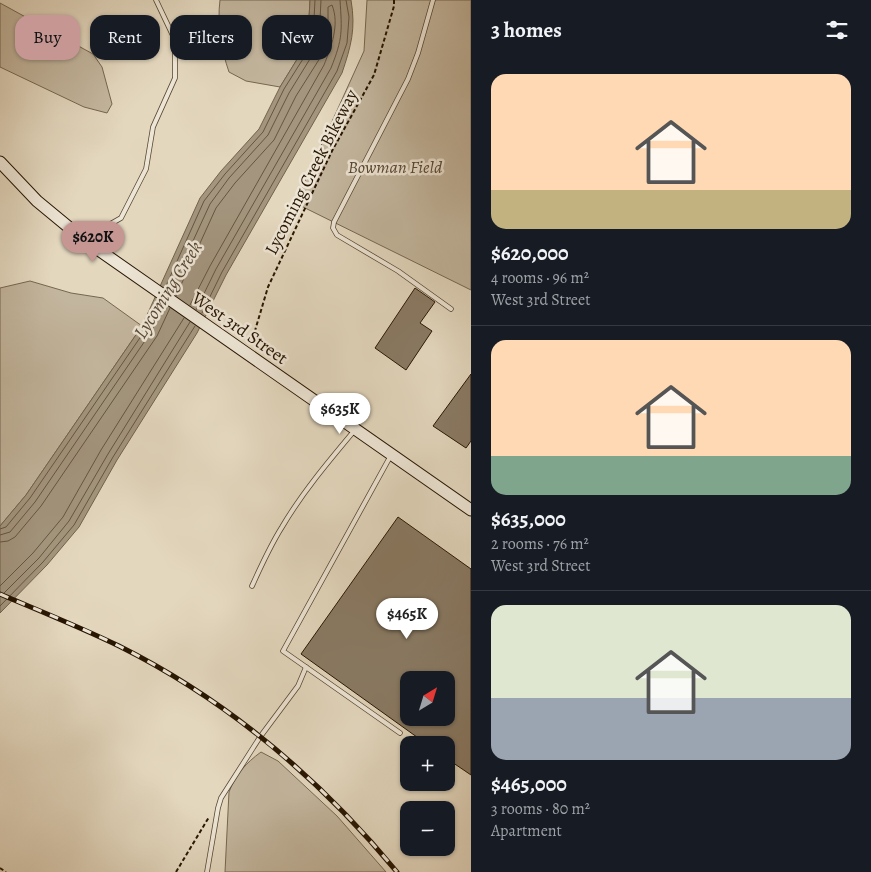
<!DOCTYPE html>
<html lang="en">
<head>
<meta charset="utf-8">
<style>
  body { margin:0; font-family:Alegreya,serif; background:#242831; color:#f1f3f6; height:100vh; display:flex; flex-direction:column; font-size:19px; white-space:nowrap }
  * { box-sizing:border-box; margin:0 }
  p { font-size:16px; color:#9ea1a6 }
  .icon { flex:none; width:28px; height:28px; fill:none; stroke:currentColor; stroke-width:2; stroke-linecap:round; stroke-linejoin:round }
  .map { position:relative; flex:1; overflow:hidden }
  .drawer { display:flex; flex-direction:column; background:#171b24; width:400px }
  .drawer>* { flex:none }
  .top-card { position:absolute; left:15px; top:15px; width:380px; height:45px; display:flex; gap:10px }
  .needle { width:32px; rotate:38deg }
  .fabs { position:absolute; left:400px; top:671px; display:grid; gap:10px }
  .fabs a { display:grid; place-items:center; width:55px; height:55px; border-radius:10px; background:#171b24; box-shadow:0 1px 4px #0004; font-size:25px }
  .price { position:absolute; translate:-50% -42px; padding:0 11px; border-radius:18px; background:#fff; color:#222; font-size:16px; line-height:32px; filter:drop-shadow(0 1px 2px #0008) }
  .price::after { content:''; position:absolute; left:50%; top:30px; width:15px; height:11px; margin-left:-8px; background:inherit; clip-path:polygon(0 0,100% 0,50% 100%) }
  .price.selected { background:#c59692; color:#111 }
  ul { padding:0; list-style:none }
  li { display:grid; align-content:center; gap:10px; height:265px; padding:0 20px }
  li+li { border-top:1px solid #363941 }
  li span { display:grid; place-items:center; height:155px; border-radius:15px; color:#555 }
  li>.icon { margin-inline-start:auto }
  span .icon { width:90px; height:90px; fill:#fffc; stroke-width:1 }
  li b { font-size:21px }
  h2 { display:flex; justify-content:space-between; align-items:center; height:60px; padding:0 20px; font-size:21px }
  .pill { padding:0 18px; border-radius:15px; background:#171b24; box-shadow:0 1px 4px #0004; font-size:18px; line-height:45px }
  .pill.selected { background:#c59692; color:#111 }
  main { display:flex; flex:1; min-height:0 }
  .map>svg:first-child { display:block }
  .green { fill:#c3b69e; stroke:#756650 }
  .water { fill:#a3957e; stroke:#71624c }
  .lines { fill:none; stroke-linecap:round; stroke-linejoin:round }
  .shore { stroke:#655540; stroke-width:1 }
  .building { fill:#897a64; stroke:#271502; fill-rule:evenodd }
  .service-casing { stroke:#564631; stroke-width:5.5 }
  .secondary-casing { stroke:#271502; stroke-width:13 }
  .path { stroke:#271502; stroke-width:2; stroke-dasharray:4 2.5; stroke-linecap:butt }
  .service { stroke:#ede5d5; stroke-width:4 }
  .secondary { stroke:#ede5d5; stroke-width:11 }
  .rail-casing { stroke:#271502; stroke-width:5 }
  .rail { stroke:#ede5d5; stroke-width:3; stroke-dasharray:9; stroke-linecap:butt }
  .labels { text-anchor:middle; dominant-baseline:central; stroke-width:5; stroke-linejoin:round; paint-order:stroke }
  .park-label { font-size:18px; font-style:italic; fill:#564531; stroke:#ede5d5 }
  .street-label { font-size:18px; fill:#271502; stroke:#ede5d5 }
  .water-label { font-size:19px; font-style:italic; fill:#594834; stroke:#ede5d5 }
</style>
</head>
<body>
<main>
<div class="map">
<svg width="471" height="872" viewBox="0 0 471 872">
  <rect width="100%" height="100%" fill="#e3d7be"/>
  <filter id="stains"><feTurbulence type="fractalNoise" baseFrequency=".004" numOctaves="4"/><feColorMatrix values="0 0 0 0 .2 0 0 0 0 .09 0 0 0 0 .02 0 0 0 .5 -.17"/></filter>
  <radialGradient id="worn" r=".72"><stop offset=".6" stop-color="#630" stop-opacity="0"/><stop offset="1" stop-color="#630" stop-opacity=".3"/></radialGradient>
  <g class="green">
    <path d="M220,0H310L309,18L304,48L280,87L246,81L229,72C221,49 217,24 220,0Z"/>
    <polygon points="367,0 471,0 471,290 295,203 364,51"/>
    <polygon points="0,3 93,54 102,67 112,104 107,113 84,107 0,67"/>
    <polygon points="30,281 71,293 103,298 142,326 26,495 0,526 0,288"/>
    <path d="M261,752L278,761L337,816L386,872H225L229,792C236,774 246,763 261,752Z"/>
  </g>
  <path class="water" d="M310,0H351C356,29 351,46 342,73L226,275L197,333L117,460L79,527L47,565L0,613V526L26,495L142,326L200,198L221,171L259,129L280,87L304,48L309,18Z"/>
  <g class="lines">
    <g class="shore">
      <polyline points="165,288 204,201 225,174 263,132 284,89 308,51 314,19 315,0"/>
      <polyline points="170,291 210,204 229,178 268,135 289,93 313,54 320,20 321,0"/>
      <path d="M176,296L216,208L235,183L274,140L296,96L320,58L328,21V7L332,5C340,25 331,47 324,65L210,266L190,305"/>
      <path d="M196,310L216,269L331,68C343,38 342,31 340,0"/>
      <polyline points="202,313 222,272 337,71 347,43 349,17 346,0"/>
      <polyline points="0,529 6,527 30,498 146,329 159,300"/>
      <polyline points="0,535 10,532 35,502 151,332 164,304"/>
      <polyline points="0,542 8,541 15,537 41,506 157,336 170,308"/>
      <polyline points="0,586 33,553 63,517 101,450 184,318"/>
      <polyline points="0,597 39,558 69,521 108,454 190,322"/>
      <polyline points="0,606 43,562 74,525 113,457 195,326"/>
    </g>
  </g>
  <g class="building">
    <polygon points="415,288 435,302 420,323 432,331 406,370 375,348"/>
    <polygon points="471,374 471,441 466,448 433,426"/>
    <path d="M398,517L471,569V775L446,758V745H428L301,654ZM409,680H446V718H409Z"/>
  </g>
  <g class="lines">
    <g class="service-casing">
      <g id="service">
        <polyline points="433,0 418,53 408,79 334,222 333,228 337,235 398,271 451,309"/>
        <polyline points="84,239 121,218 146,169 153,127 175,78 175,40 156,0"/>
        <polyline points="390,457 283,651 400,733"/>
        <path d="M252,586C261,566 270,546 282,527C302,493 328,462 354,431"/>
        <polyline points="207,872 218,808 221,798 260,737 298,686 306,667"/>
      </g>
    </g>
    <g class="secondary-casing">
      <polyline id="secondary" points="0,162 37,201 83,239 471,510"/>
    </g>
    <g class="path">
      <polyline points="251,344 268,287 332,151 374,75 394,6 394,0"/>
      <polyline points="0,868 6,872"/>
      <polyline points="176,872 209,817"/>
    </g>
    <use href="#service" class="service"/>
    <use href="#secondary" class="secondary"/>
    <g class="rail-casing">
      <path id="rail" d="M0,594C40,611 80,627 119,646C227,700 320,779 397,872"/>
    </g>
    <use href="#rail" class="rail"/>
  </g>
  <g class="labels">
    <g class="park-label">
      <text x="395" y="167">Bowman Field</text>
    </g>
    <g class="street-label">
      <text transform="translate(311 172) rotate(-63)">Lycoming Creek Bikeway</text>
      <text transform="translate(240 328) rotate(35)">West 3rd Street</text>
    </g>
    <g class="water-label">
      <text transform="translate(168 290) rotate(-58)">Lycoming Creek</text>
    </g>
  </g>
  <rect width="100%" height="100%" filter="url(#stains)"/>
  <rect width="100%" height="100%" fill="url(#worn)"/>
</svg>
<div class="fabs">
<a><svg class="needle" viewBox="-14 -14 28 28"><path d="M0-13l5 13h-10z" fill="#e53935"/><path d="M0 13l5-13h-10z" fill="#9ea1a6"/></svg></a>
<a>+</a>
<a>−</a>
</div>
<b class="price selected" style="left:93px;top:263px">$620K</b>
<b class="price" style="left:340px;top:435px">$635K</b>
<b class="price" style="left:407px;top:640px">$465K</b>
<div class="top-card">
<a class="pill selected">Buy</a>
<a class="pill">Rent</a>
<a class="pill">Filters</a>
<a class="pill">New</a>
</div>
</div>
<section class="drawer">
<h2>3 homes<svg class="icon" aria-label="filters" viewBox="0 0 24 24"><path d="M4 7h16M4 17h16"/><circle cx="9" cy="7" r="2"/><circle cx="15" cy="17" r="2"/></svg></h2>
<ul>
<li><span style="background:linear-gradient(#ffd9b3 75%,#c2b280 0)"><svg class="icon" aria-label="home" viewBox="0 0 24 24"><path d="M3 11l9-7 9 7M6 9v11h12V9"/></svg></span><div><b>$620,000</b><p>4 rooms · 96 m²</p><p>West 3rd Street</p></div></li>
<li><span style="background:linear-gradient(#ffd9b3 75%,#7fa58c 0)"><svg class="icon" aria-label="home" viewBox="0 0 24 24"><path d="M3 11l9-7 9 7M6 9v11h12V9"/></svg></span><div><b>$635,000</b><p>2 rooms · 76 m²</p><p>West 3rd Street</p></div></li>
<li><span style="background:linear-gradient(#dfe7d0 60%,#9aa5b1 0)"><svg class="icon" aria-label="home" viewBox="0 0 24 24"><path d="M3 11l9-7 9 7M6 9v11h12V9"/></svg></span><div><b>$465,000</b><p>3 rooms · 80 m²</p><p>Apartment</p></div></li>
</ul>
</section>
</main>
</body>
</html>
